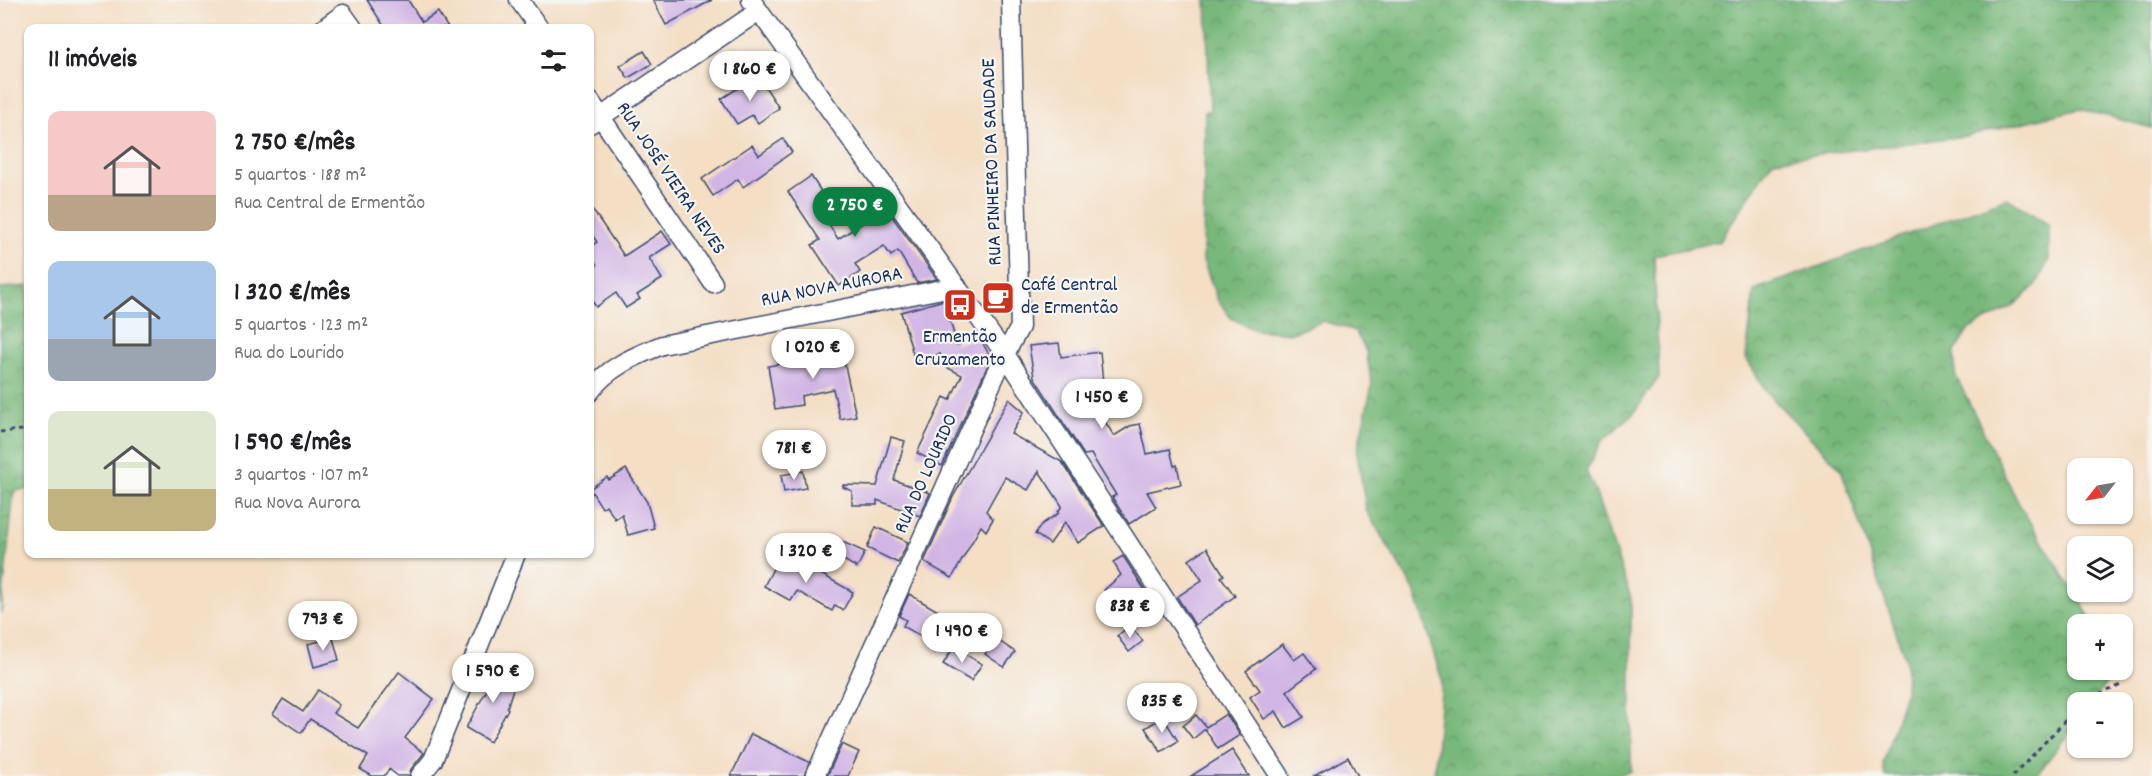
<!DOCTYPE html>
<html lang="pt">
<head>
<meta charset="utf-8">
<style>
  body { margin:0; font-family:Dekko,sans-serif; background:#f6f6f6; color:#202124; height:100vh; display:flex; flex-direction:column; font-size:22px; white-space:nowrap }
  * { box-sizing:border-box; margin:0 }
  p { font-size:20px; color:#757577 }
  .icon { flex:none; width:33px; height:33px; fill:none; stroke:currentColor; stroke-width:2; stroke-linecap:round; stroke-linejoin:round }
  .map { position:relative; flex:1; overflow:hidden }
  .sheet { position:absolute; left:24px; top:24px; width:570px; height:534px; display:flex; flex-direction:column; background:#fff; border-radius:12px; box-shadow:0 2px 4px #0004 }
  .sheet>* { flex:none }
  .needle { width:39px; rotate:239deg }
  .buttons { position:absolute; left:2067px; top:458px; display:grid; gap:12px }
  .buttons a { display:grid; place-items:center; width:66px; height:66px; border-radius:12px; background:#fff; box-shadow:0 2px 4px #0004; font-size:30px }
  .price { position:absolute; translate:-50% -51px; padding:0 14px; border-radius:21px; background:#fff; color:#222; font-size:20px; line-height:39px; filter:drop-shadow(0 2px 3px #0008) }
  .price::after { content:''; position:absolute; left:50%; top:36px; width:18px; height:14px; margin-left:-9px; background:inherit; clip-path:polygon(0 0,100% 0,50% 100%) }
  .price.current { background:#0b8043; color:#fff }
  ul { padding:0; list-style:none }
  li { display:flex; align-items:center; gap:18px; height:150px; padding:0 24px }
  li span { display:grid; place-items:center; flex:none; width:168px; height:120px; border-radius:12px; color:#555 }
  li>.icon { margin-inline-start:auto }
  span .icon { width:72px; height:72px; fill:#fffc; stroke-width:1 }
  li b { font-size:26px }
  h2 { display:flex; justify-content:space-between; align-items:center; height:72px; padding:0 24px; font-size:26px }
  .map>svg:first-child { display:block }
  .forest { fill:url(#forest-crowns); stroke:#4a746c; stroke-width:1.5 }
  .building { fill:#d1b5e5 }
  .lines { fill:none; stroke-linecap:round; stroke-linejoin:round }
  .minor-casing { stroke:#3c496d; stroke-width:21 }
  .path { stroke:#3c496d; stroke-width:3; stroke-dasharray:4.5 4.5; stroke-linecap:butt }
  .minor { stroke:#fff; stroke-width:18 }
  .labels { text-anchor:middle; dominant-baseline:central; stroke-width:4.5; stroke-linejoin:round; paint-order:stroke }
  .street-label { font-size:20px; fill:#1b2f5e; stroke:#f6f6f2 }
  .poi-label { font-size:20px; fill:#1b2f5e; stroke:#f6f6f2; text-anchor:start }
</style>
</head>
<body>
<div class="map">
<svg width="2152" height="776" viewBox="0 0 2152 776">
  <defs>
    <pattern id="forest-crowns" width="20" height="18" patternUnits="userSpaceOnUse" patternTransform="scale(1.5)"><rect width="20" height="18" fill="#78b87a"/><path d="M2 6a3 3 0 1 1 6 0M12 15a3 3 0 1 1 6 0" fill="none" stroke="#629667"/></pattern>
  </defs>
  <rect width="100%" height="100%" fill="#f6f6f2"/>
  <filter id="ink" filterUnits="userSpaceOnUse"><feTurbulence type="fractalNoise" baseFrequency=".0167" numOctaves="2"/><feDisplacementMap in="SourceGraphic" scale="12" xChannelSelector="R" yChannelSelector="G"/><feConvolveMatrix kernelMatrix="1 2 1 2 8 2 1 2 1" color-interpolation-filters="sRGB"/></filter>
  <filter id="wash" filterUnits="userSpaceOnUse"><feTurbulence type="fractalNoise" baseFrequency=".008" numOctaves="4" result="noise"/><feDisplacementMap in="SourceGraphic" scale="24" xChannelSelector="R" yChannelSelector="G"/><feGaussianBlur stdDeviation="1.35" result="paint"/><feColorMatrix in="noise" values="0 0 0 0 0 0 0 0 0 0 0 0 0 0 0 0 0 1.4 0 .05"/><feComposite in="paint" operator="in"/></filter>
  <g filter="url(#wash)">
    <rect width="100%" height="100%" fill="#f4dec4"/>
    <g class="forest">
      <polygon points="1206,0 2152,0 2152,128 2080,109 1966,136 1773,160 1720,241 1654,256 1659,377 1633,414 1601,442 1586,471 1594,488 1631,598 1631,771 1615,776 1434,776 1442,680 1414,590 1366,510 1357,452 1372,385 1366,351 1355,331 1323,321 1292,333 1255,330 1231,318 1217,299 1203,260 1205,112 1210,110"/>
      <polygon points="2007,198 2049,225 2049,259 2036,286 2012,307 1969,329 1955,351 1955,374 2021,508 2093,622 2094,624 2078,624 2078,669 2109,669 2112,676 2092,702 2078,702 2077,722 2036,776 1885,776 1883,764 1905,693 1906,662 1841,469 1768,394 1746,358 1754,290"/>
      <polygon points="28,286 28,489 14,491 1,614 0,288"/>
    </g>
    <g id="blocks">
      <g class="building">
        <polygon points="367,0 408,0 422,22 438,12 448,28 385,28"/>
        <polygon points="653,0 712,0 666,25"/>
        <polygon points="644,51 652,64 628,78 620,66"/>
        <polygon points="752,79 755,84 761,80 779,108 758,123 752,115 737,124 721,99"/>
        <polygon points="783,139 792,152 743,187 738,179 713,196 702,179 752,145 759,155"/>
        <polygon points="811,176 833,210 823,216 838,239 886,208 937,279 917,283 898,251 891,256 884,246 855,264 860,272 839,286 812,245 820,240 788,192"/>
        <polygon points="590,206 624,256 662,231 671,244 649,258 662,279 637,295 640,299 626,308 616,293 596,307 590,298 590,271 597,265 590,254 590,247 597,242 590,232"/>
        <polygon points="944,300 957,345 978,335 991,358 942,466 917,453 944,397 950,400 962,375 946,367 940,354 915,361 901,312"/>
        <polygon points="840,343 856,416 840,419 833,389 801,396 802,405 775,409 768,366 807,359 806,354 826,350 825,347"/>
        <polygon points="1059,343 1061,357 1100,352 1104,393 1094,394 1098,410 1114,436 1130,426 1140,424 1147,454 1170,449 1174,466 1177,465 1181,484 1147,492 1156,507 1129,524 1112,497 1116,495 1091,454 1084,455 1034,377 1029,346"/>
        <polygon points="1009,399 1024,412 1011,434 1062,462 1104,526 1078,543 1065,522 1050,544 1035,534 1042,524 1059,513 1058,512 1062,506 1039,471 1028,490 1005,477 986,511 993,519 986,531 981,526 952,578 924,562 953,497"/>
        <polygon points="891,437 905,441 894,480 930,493 920,516 877,500 877,505 852,505 852,491 843,487 843,485 877,486"/>
        <polygon points="626,469 647,502 654,528 628,535 622,514 615,519 606,505 602,508 590,489 607,477 609,480"/>
        <polygon points="803,471 806,488 784,492 781,475"/>
        <polygon points="876,527 908,542 898,563 867,548"/>
        <polygon points="827,535 865,552 857,568 822,547"/>
        <polygon points="1207,548 1224,575 1221,577 1235,596 1195,625 1177,597 1202,580 1189,560"/>
        <polygon points="782,552 853,592 843,610 835,605 832,611 797,591 791,601 764,586"/>
        <polygon points="1123,556 1150,598 1123,615 1116,603 1104,590 1121,575 1113,562"/>
        <polygon points="909,594 938,611 922,637 903,626 906,620 899,616"/>
        <polygon points="1130,626 1143,641 1129,652 1117,636"/>
        <polygon points="333,638 339,660 314,667 308,644"/>
        <polygon points="996,639 1015,652 1004,667 985,654"/>
        <polygon points="1282,644 1294,660 1304,653 1316,669 1287,691 1304,717 1286,728 1276,711 1264,719 1250,697 1260,690 1246,671"/>
        <polygon points="954,647 982,664 971,681 943,664"/>
        <polygon points="490,667 517,676 507,708 508,709 490,742 466,728 489,686 484,684"/>
        <polygon points="399,672 434,699 405,738 424,753 411,769 409,776 398,776 389,769 384,776 372,776 360,769 368,756 310,719 301,733 273,714 283,699 303,712 318,690 339,705 333,713 358,728"/>
        <polygon points="1226,714 1240,735 1218,749 1205,729 1193,739 1183,726 1196,715 1206,727"/>
        <polygon points="1163,717 1178,741 1161,752 1145,728"/>
        <polygon points="751,734 809,762 804,776 731,776"/>
        <polygon points="842,744 859,752 848,776 827,776"/>
        <polygon points="1232,750 1249,776 1191,776"/>
        <polygon points="1348,757 1358,776 1314,776"/>
      </g>
    </g>
  </g>
  <g filter="url(#ink)">
    <use href="#blocks" fill-opacity="0" stroke="#3c496d" stroke-width="1.5"/>
    <g class="lines">
      <g class="minor-casing">
        <g id="minor">
          <polyline points="519,0 539,28"/>
          <polyline points="751,0 1005,354 1280,776"/>
          <polyline points="324,28 343,14 353,28"/>
          <polyline points="590,101 713,283"/>
          <polyline points="590,124 759,11"/>
          <path d="M590,392C606,368 635,356 662,345L957,286"/>
          <polyline points="420,776 433,760 516,554"/>
          <polyline points="815,776 1005,354 1020,327 1011,0"/>
        </g>
      </g>
      <g class="path">
        <polyline points="0,432 22,430 28,428"/>
        <polyline points="2083,702 2121,685"/>
        <polyline points="2013,776 2078,707"/>
      </g>
      <use href="#minor" class="minor"/>
    </g>
  </g>
  <defs>
    <g id="cafe-square" transform="scale(1.725)"><rect x="-9" y="-9" width="18" height="18" rx="4" fill="#c8321e" stroke="#f6f6f2"/><path d="M-5.5-4.5H6V0H3Q3 3.5 0 3.5H-2.5Q-5.5 3.5-5.5 0ZM3-3.2v2h1.7v-2ZM-6 4.5H4V6H-6Z" fill="#fff"/></g>
    <g id="bus-square" transform="scale(1.725)"><rect x="-9" y="-9" width="18" height="18" rx="4" fill="#c8321e" stroke="#f6f6f2"/><path d="M-5-6H5V4H4V6H2V4H-2V6H-4V4H-5ZM-3.5-4V0h7V-4ZM-3.5 1.2v1.5H-2V1.2ZM2 1.2v1.5H3.5V1.2Z" fill="#fff"/></g>
  </defs>
  <g fill-rule="evenodd">
    <use href="#cafe-square" x="998" y="298"/>
    <use href="#bus-square" x="960" y="305"/>
  </g>
  <g class="labels">
    <g class="street-label">
      <text transform="translate(993 162) rotate(-92)">RUA PINHEIRO DA SAUDADE</text>
      <text transform="translate(670 179) rotate(56)">RUA JOSÉ VIEIRA NEVES</text>
      <text transform="translate(832 288) rotate(-11)">RUA NOVA AURORA</text>
      <text transform="translate(927 474) rotate(-66)">RUA DO LOURIDO</text>
    </g>
    <g class="poi-label">
      <text x="1021" y="286">Café Central<tspan x="1021" dy="23">de Ermentão</tspan></text>
      <text x="960" y="338" text-anchor="middle">Ermentão<tspan x="960" dy="23">Cruzamento</tspan></text>
    </g>
  </g>
</svg>
<div class="buttons">
<a><svg class="needle" viewBox="-14 -14 28 28"><path d="M0-13l5 13h-10z" fill="#e53935"/><path d="M0 13l5-13h-10z" fill="#757577"/></svg></a>
<a><svg class="icon" aria-label="layers" viewBox="0 0 24 24"><path d="M12 4l9 5-9 5-9-5zM3 14l9 5 9-5"/></svg></a>
<a>+</a>
<a>−</a>
</div>
<b class="price" style="left:750px;top:102px">1 860 €</b>
<b class="price current" style="left:855px;top:238px">2 750 €</b>
<b class="price" style="left:813px;top:380px">1 020 €</b>
<b class="price" style="left:1102px;top:430px">1 450 €</b>
<b class="price" style="left:794px;top:481px">781 €</b>
<b class="price" style="left:806px;top:584px">1 320 €</b>
<b class="price" style="left:1130px;top:639px">838 €</b>
<b class="price" style="left:323px;top:652px">793 €</b>
<b class="price" style="left:962px;top:664px">1 490 €</b>
<b class="price" style="left:493px;top:704px">1 590 €</b>
<b class="price" style="left:1162px;top:734px">835 €</b>
<section class="sheet">
<h2>11 imóveis<svg class="icon" aria-label="filters" viewBox="0 0 24 24"><path d="M4 7h16M4 17h16"/><circle cx="9" cy="7" r="2"/><circle cx="15" cy="17" r="2"/></svg></h2>
<ul>
<li><span style="background:linear-gradient(#f6c9c9 70%,#b9a48a 0)"><svg class="icon" aria-label="home" viewBox="0 0 24 24"><path d="M3 11l9-7 9 7M6 9v11h12V9"/></svg></span><div><b>2 750 €/mês</b><p>5 quartos · 188 m²</p><p>Rua Central de Ermentão</p></div></li>
<li><span style="background:linear-gradient(#a9c7e8 65%,#9aa5b1 0)"><svg class="icon" aria-label="home" viewBox="0 0 24 24"><path d="M3 11l9-7 9 7M6 9v11h12V9"/></svg></span><div><b>1 320 €/mês</b><p>5 quartos · 123 m²</p><p>Rua do Lourido</p></div></li>
<li><span style="background:linear-gradient(#dfe7d0 65%,#c2b280 0)"><svg class="icon" aria-label="home" viewBox="0 0 24 24"><path d="M3 11l9-7 9 7M6 9v11h12V9"/></svg></span><div><b>1 590 €/mês</b><p>3 quartos · 107 m²</p><p>Rua Nova Aurora</p></div></li>
</ul>
</section>
</div>
</body>
</html>
